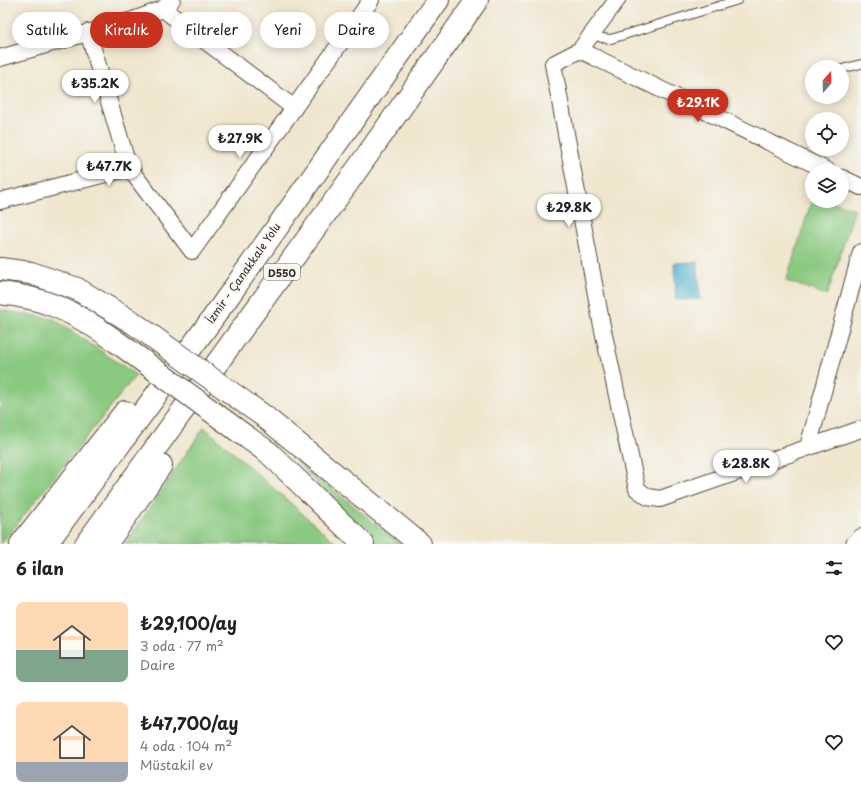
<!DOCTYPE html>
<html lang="tr">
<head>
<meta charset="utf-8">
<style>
  body { margin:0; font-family:"Playpen Sans",sans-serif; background:#f2f2f2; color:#202124; height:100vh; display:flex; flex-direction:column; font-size:15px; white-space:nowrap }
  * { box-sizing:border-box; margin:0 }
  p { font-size:13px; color:#757577 }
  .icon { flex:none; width:22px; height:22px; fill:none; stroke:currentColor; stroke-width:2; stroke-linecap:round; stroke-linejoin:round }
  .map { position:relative; height:544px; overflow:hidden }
  .panel { display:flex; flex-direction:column; background:#fff; flex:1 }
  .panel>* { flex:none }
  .guide { position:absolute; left:12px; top:12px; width:400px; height:36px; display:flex; gap:8px }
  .needle { width:26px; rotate:20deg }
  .buttons { position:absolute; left:805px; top:60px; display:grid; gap:8px }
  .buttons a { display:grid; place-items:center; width:44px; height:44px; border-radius:50%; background:#fff; box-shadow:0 2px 10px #0003; font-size:20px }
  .price { position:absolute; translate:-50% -34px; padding:0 9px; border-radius:14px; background:#fff; color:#222; font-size:13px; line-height:26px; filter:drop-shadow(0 1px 2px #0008) }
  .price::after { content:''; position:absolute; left:50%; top:24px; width:12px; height:9px; margin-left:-6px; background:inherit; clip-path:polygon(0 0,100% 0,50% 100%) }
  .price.active { background:#c8321e; color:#fff }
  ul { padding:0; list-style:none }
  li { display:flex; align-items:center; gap:12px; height:100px; padding:0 16px }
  li span { display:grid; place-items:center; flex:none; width:112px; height:80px; border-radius:8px; color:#555 }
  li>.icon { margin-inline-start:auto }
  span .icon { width:48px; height:48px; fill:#fffc; stroke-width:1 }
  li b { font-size:17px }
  h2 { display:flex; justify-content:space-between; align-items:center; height:48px; padding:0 16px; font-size:17px }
  .pill { padding:0 14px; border-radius:18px; background:#fff; box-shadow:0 2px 10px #0003; font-size:14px; line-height:36px }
  .pill.active { background:#c8321e; color:#fff }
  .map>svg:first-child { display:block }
  .green { fill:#8ac980; stroke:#627a4f }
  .water { fill:#52b2d1; stroke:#466e78 }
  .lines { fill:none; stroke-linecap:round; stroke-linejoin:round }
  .service-casing { stroke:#564638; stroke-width:10 }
  .minor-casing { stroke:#564638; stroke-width:18 }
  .trunk-casing { stroke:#564638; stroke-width:24 }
  .service { stroke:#fff; stroke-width:8 }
  .minor { stroke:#fff; stroke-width:16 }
  .trunk { stroke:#fff; stroke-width:22 }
  .trunk-bridge-casing { stroke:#564638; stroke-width:24; stroke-linecap:butt }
  .trunk-bridge { stroke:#fff; stroke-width:22 }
  .labels { text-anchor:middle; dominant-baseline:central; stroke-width:3.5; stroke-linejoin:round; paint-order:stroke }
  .shield { fill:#f6f6f2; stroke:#73675e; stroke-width:1 }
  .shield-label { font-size:10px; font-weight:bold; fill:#3b2a1e }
  .street-label { font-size:11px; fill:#3b2a1e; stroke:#f6f6f2 }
</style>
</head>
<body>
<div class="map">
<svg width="861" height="544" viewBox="0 0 861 544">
  <rect width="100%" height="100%" fill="#f6f6f2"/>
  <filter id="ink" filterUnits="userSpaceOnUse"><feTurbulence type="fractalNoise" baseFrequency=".025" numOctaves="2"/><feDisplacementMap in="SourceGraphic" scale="8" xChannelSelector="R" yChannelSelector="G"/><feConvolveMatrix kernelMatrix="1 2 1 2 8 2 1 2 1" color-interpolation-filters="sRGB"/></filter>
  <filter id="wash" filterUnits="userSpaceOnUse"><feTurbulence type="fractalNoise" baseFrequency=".012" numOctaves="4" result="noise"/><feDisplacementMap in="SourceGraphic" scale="16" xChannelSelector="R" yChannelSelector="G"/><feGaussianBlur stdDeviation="0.9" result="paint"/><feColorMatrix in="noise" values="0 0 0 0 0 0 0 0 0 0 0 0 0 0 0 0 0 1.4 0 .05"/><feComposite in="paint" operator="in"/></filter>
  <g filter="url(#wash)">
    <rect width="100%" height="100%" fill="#f0e6ce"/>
    <g class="green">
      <polygon points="812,200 829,201 855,209 827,295 786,281"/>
      <polygon points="0,310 54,319 136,375 1,544 0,544"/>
      <polygon points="204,427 337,544 125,544"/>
      <polygon points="289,453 400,544 373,544"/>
    </g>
    <polygon class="water" points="698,262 700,299 676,300 674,263"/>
  </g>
  <g filter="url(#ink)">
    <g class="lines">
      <g class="service-casing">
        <g id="service">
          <polyline points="592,34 602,38 611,39 738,0"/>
          <polyline points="842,69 861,64"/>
        </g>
      </g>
      <g class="minor-casing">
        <g id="minor">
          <polyline points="617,0 580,50 553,64 601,321 637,489 648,497 660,499 861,429"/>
          <polyline points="163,9 294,108"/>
          <polyline points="88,32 129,168"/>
          <polyline points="580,50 828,171"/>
          <polyline points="0,58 133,20 163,9 172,0"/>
          <polyline points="842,178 861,187"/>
          <polyline points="0,201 129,168 192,251 371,0"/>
          <polyline points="808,447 861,252"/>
          <polyline points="854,544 861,537"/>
        </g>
      </g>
      <g class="trunk-casing">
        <g id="trunk">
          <polyline points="0,269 31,273 77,289 132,322"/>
          <path d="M0,293C18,295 38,299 55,306C77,315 98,328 117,342"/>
          <polyline points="265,417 420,544"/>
          <polyline points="248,438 269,453 363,544"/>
          <polyline points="21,544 125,412"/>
          <polyline points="46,544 213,318 438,0"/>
          <polyline points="86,544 344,188 477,0"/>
          <polyline points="106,544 129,512 161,465"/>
        </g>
      </g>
      <use href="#service" class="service"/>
      <use href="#minor" class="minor"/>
      <use href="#trunk" class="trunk"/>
      <g class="trunk-bridge-casing">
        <g id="trunk-bridge">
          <polyline points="132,322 265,417"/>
          <polyline points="117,342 248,438"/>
        </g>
      </g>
      <use href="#trunk-bridge" class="trunk-bridge"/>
    </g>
  </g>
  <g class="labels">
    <rect class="shield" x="264" y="264" width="36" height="16" rx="3"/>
    <g class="shield-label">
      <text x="282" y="272">D550</text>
    </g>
    <g class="street-label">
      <text transform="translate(243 273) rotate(-55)">İzmir - Çanakkale Yolu</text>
    </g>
  </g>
</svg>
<div class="buttons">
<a><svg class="needle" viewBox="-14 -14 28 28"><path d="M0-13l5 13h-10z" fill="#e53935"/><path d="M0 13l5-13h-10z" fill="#757577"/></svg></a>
<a><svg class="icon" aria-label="locate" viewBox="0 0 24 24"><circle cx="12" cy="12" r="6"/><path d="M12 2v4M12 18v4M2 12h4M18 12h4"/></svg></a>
<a><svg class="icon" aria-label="layers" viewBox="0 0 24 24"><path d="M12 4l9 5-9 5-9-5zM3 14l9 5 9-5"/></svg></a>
</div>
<b class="price" style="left:95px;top:104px">₺35.2K</b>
<b class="price active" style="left:698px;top:123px">₺29.1K</b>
<b class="price" style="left:240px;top:159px">₺27.9K</b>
<b class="price" style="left:109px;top:187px">₺47.7K</b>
<b class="price" style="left:569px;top:228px">₺29.8K</b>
<b class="price" style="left:746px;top:484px">₺28.8K</b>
<div class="guide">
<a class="pill">Satılık</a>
<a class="pill active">Kiralık</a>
<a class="pill">Filtreler</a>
<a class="pill">Yeni</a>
<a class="pill">Daire</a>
</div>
</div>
<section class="panel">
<h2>6 ilan<svg class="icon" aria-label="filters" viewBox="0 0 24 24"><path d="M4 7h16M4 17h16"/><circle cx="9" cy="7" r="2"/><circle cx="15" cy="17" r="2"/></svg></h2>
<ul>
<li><span style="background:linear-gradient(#ffd9b3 60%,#7fa58c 0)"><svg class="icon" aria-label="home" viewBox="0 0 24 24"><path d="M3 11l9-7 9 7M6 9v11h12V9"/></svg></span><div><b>₺29,100/ay</b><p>3 oda · 77 m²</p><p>Daire</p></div><svg class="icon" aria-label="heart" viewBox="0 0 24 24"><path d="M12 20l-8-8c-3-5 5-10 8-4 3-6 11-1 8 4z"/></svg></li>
<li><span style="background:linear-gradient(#ffd9b3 75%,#9aa5b1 0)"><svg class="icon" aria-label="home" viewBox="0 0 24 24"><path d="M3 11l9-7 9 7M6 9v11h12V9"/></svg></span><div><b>₺47,700/ay</b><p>4 oda · 104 m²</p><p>Müstakil ev</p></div><svg class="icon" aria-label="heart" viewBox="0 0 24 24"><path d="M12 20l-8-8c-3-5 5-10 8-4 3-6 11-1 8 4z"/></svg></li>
</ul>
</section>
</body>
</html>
